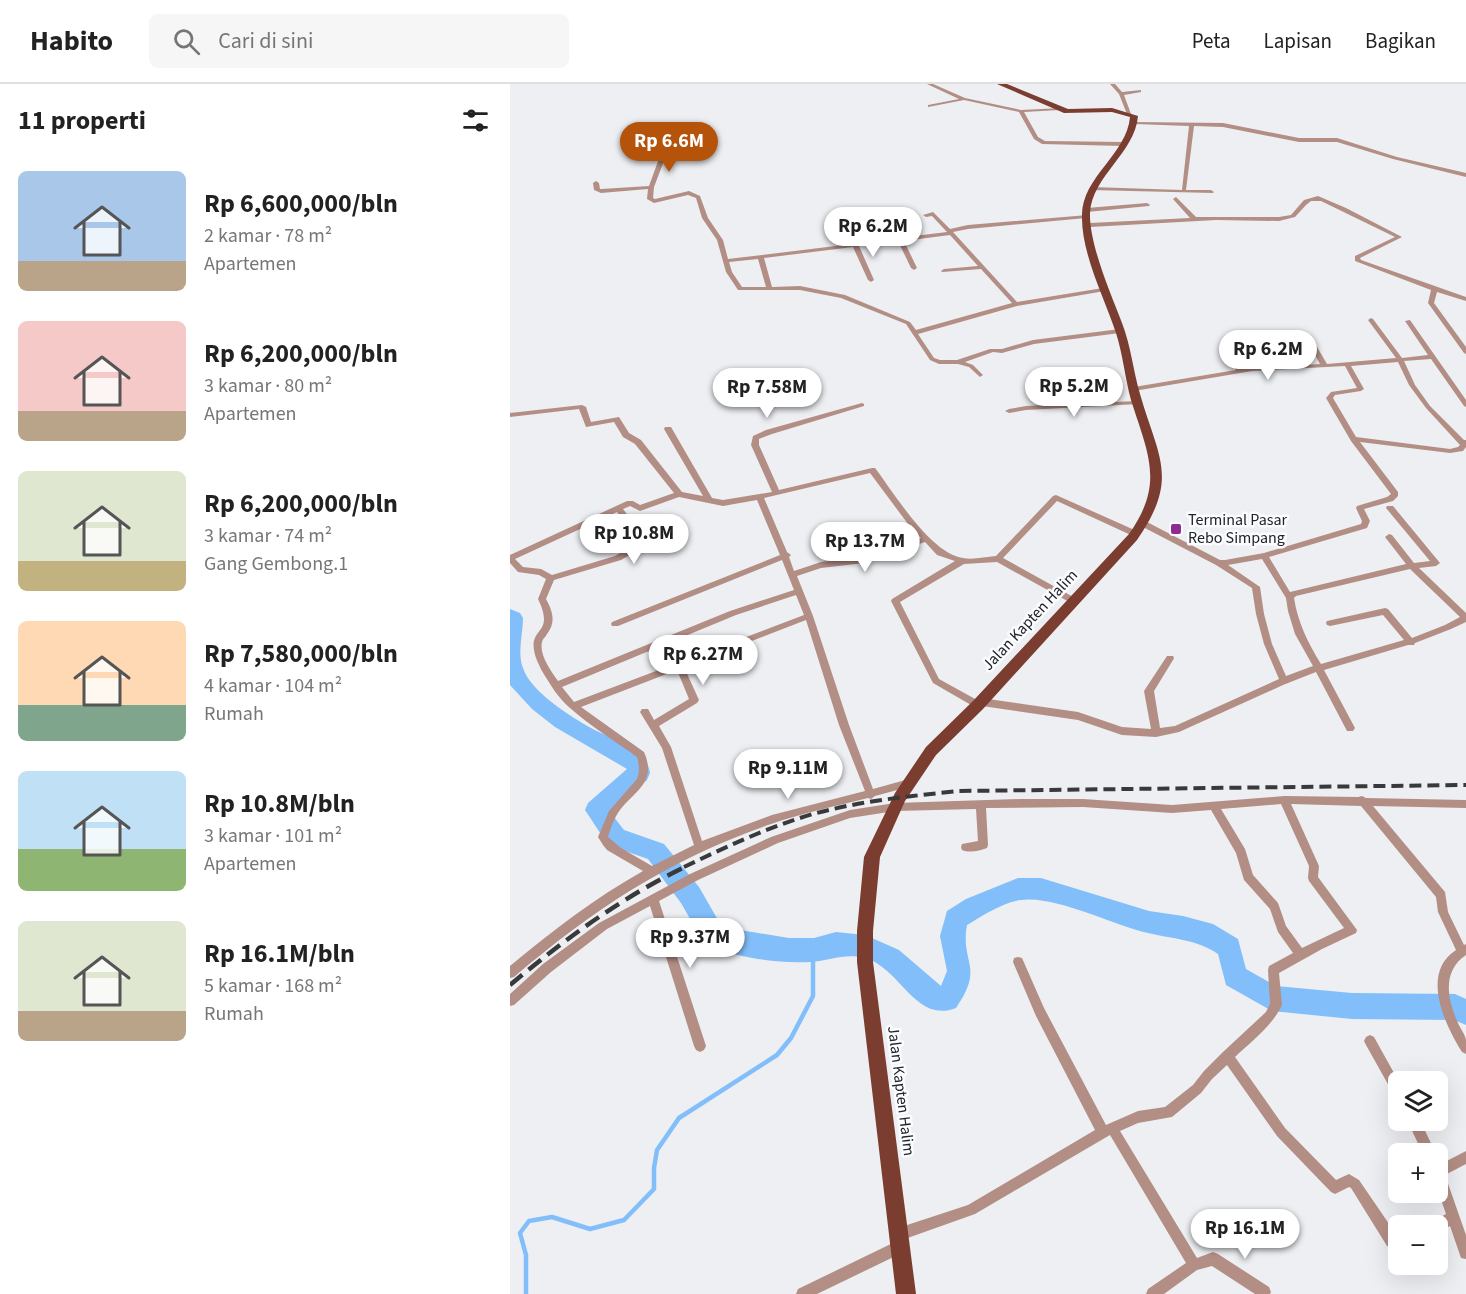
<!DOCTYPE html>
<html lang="id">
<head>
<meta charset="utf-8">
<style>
  body { margin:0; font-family:"Source Sans 3",sans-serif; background:#f6f6f6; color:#222; height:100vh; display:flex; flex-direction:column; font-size:22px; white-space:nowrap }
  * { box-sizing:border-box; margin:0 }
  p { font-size:20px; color:#767676 }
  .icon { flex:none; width:33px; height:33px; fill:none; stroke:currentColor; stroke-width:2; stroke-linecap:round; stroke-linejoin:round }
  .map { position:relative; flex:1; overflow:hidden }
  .details { display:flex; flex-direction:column; background:#fff; width:510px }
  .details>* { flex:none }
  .tools { position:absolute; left:878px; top:987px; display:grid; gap:12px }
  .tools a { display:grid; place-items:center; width:60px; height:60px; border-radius:9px; background:#fff; box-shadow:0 6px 24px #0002; font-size:30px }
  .price { position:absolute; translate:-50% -51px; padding:0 14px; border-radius:21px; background:#fff; color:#222; font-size:20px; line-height:39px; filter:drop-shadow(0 2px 3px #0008) }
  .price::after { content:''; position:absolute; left:50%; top:36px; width:18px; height:14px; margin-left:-9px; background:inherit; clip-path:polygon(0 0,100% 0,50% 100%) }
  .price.current { background:#b45309; color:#fff }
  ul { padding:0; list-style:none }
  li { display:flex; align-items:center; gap:18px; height:150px; padding:0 18px }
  li span { display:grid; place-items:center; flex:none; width:168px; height:120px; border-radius:9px; color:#555 }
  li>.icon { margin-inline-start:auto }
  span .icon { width:72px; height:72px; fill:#fffc; stroke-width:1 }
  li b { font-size:26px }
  h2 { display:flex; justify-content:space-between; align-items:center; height:72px; padding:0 18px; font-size:26px }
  header { display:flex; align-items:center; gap:36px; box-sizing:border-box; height:84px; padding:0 30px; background:#fff; border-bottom:2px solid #e0e0e0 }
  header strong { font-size:28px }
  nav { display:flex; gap:33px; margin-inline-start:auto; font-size:21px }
  .search { width:420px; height:54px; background:#f6f6f6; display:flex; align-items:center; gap:15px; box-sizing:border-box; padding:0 21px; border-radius:9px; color:#767676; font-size:22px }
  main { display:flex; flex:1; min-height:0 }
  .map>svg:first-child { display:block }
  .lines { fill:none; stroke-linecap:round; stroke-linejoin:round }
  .stream { stroke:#82bef9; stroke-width:4.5 }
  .river { fill:#82bef9; fill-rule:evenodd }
  .minor { fill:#b38e85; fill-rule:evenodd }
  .primary { fill:#7b3d2f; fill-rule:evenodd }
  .rail-far1 { stroke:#38393a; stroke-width:4; stroke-dasharray:12 6; stroke-linecap:butt }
  .rail { stroke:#38393a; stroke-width:4.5; stroke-dasharray:16 8; stroke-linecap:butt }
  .poi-dot { fill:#8f2b92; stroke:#fbfcff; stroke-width:2 }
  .labels { text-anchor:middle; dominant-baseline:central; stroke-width:5; stroke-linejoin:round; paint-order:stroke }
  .poi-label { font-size:16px; fill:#222324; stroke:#fbfcff; text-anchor:start }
  .street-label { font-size:16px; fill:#222324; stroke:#fbfcff }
</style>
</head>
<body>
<header>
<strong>Habito</strong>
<div class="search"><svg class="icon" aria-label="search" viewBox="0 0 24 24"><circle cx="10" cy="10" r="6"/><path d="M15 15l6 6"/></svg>Cari di sini</div>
<nav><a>Peta</a><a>Lapisan</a><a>Bagikan</a></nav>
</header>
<main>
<section class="details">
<h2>11 properti<svg class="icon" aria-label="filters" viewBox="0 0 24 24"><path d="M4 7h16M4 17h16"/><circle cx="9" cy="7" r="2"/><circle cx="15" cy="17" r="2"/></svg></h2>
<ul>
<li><span style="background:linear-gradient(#a9c7e8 75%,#b9a48a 0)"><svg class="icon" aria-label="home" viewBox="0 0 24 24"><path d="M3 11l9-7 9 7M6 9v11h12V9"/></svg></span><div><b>Rp 6,600,000/bln</b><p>2 kamar · 78 m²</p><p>Apartemen</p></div></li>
<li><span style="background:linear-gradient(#f6c9c9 75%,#b9a48a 0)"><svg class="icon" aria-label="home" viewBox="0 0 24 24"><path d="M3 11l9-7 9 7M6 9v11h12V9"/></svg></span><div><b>Rp 6,200,000/bln</b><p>3 kamar · 80 m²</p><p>Apartemen</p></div></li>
<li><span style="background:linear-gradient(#dfe7d0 75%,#c2b280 0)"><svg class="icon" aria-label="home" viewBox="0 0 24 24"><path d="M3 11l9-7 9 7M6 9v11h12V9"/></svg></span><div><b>Rp 6,200,000/bln</b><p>3 kamar · 74 m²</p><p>Gang Gembong.1</p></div></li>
<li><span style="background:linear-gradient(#ffd9b3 70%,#7fa58c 0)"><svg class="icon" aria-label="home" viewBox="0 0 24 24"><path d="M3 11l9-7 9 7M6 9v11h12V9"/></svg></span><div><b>Rp 7,580,000/bln</b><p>4 kamar · 104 m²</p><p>Rumah</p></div></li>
<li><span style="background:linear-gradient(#bfe0f5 65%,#8fb573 0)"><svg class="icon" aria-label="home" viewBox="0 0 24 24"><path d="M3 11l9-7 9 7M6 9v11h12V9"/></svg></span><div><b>Rp 10.8M/bln</b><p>3 kamar · 101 m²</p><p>Apartemen</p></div></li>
<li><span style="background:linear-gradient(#dfe7d0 75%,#b9a48a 0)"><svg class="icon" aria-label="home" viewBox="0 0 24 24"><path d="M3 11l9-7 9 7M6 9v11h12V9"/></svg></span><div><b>Rp 16.1M/bln</b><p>5 kamar · 168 m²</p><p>Rumah</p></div></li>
</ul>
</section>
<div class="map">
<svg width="956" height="1210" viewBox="0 0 956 1210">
  <rect width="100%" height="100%" fill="#edeff3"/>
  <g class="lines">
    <polyline class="stream" points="16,1210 16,1171 10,1149 19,1137 42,1133 80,1145 114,1136 144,1105 144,1084 147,1066 169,1034 267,971 281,954 303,912 303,866"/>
    <path class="river" d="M0,525L10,529L13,534C13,550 7,569 13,584C20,607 61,633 81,644C102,656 136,661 140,689L137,696L100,728L114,746L154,760L189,803L212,843L279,854H304L326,848L355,851L389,866L431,902L437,887L430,852L437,827L456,815L508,794H531L639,827L673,832L703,840L728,855L736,885L766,902L842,909L945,910L956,915V941L944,936L842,935L762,927L716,901L708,870C686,855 663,855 638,849C603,841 545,811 511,816C493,818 472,832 457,841C450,880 475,882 446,924C405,940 391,884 355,874C334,869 320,877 300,878C266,880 227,873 195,861L171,819L138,775L98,761L75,726L78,719L117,685L45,643L22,625L0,601Z"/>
    <g class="minor">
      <polygon points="417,0 423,0 455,14 511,26 552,24 552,25 550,26 514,28 528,53 535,57 613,58 616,60 613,62 532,60 524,55 509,28 454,16 418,23 418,21 449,15"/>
      <polygon points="600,0 605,0 612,8 631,6 631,8 614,11 621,30 617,30 609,10"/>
      <polygon points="623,38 713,39 789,54 827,54 887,73 956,89 956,93 883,75 827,58 789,58 713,43 684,42 676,106 701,106 704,108 703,109 580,106 579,105 582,103 672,106 679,42 625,40 623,40"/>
      <path d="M154,67L157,69L144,103L143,114L145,115L179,107L190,112L198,134L213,156L218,175L342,160L328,130L331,128L334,130L347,159L437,148L422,132L416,133L413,131L423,128L440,145L458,141L578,131L579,132L576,134L458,145L443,148L507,218L593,204L596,206L595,207L507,222L408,250L424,274L430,276H447L480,265H492L523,256L610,245L613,247L610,249L524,260L492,269L483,268L455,278L463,281L473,291L470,293L459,283L448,280H429L420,276L396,240L331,214L290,206H228L216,188L207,156L192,134L186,114L178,111L144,119L137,115L138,105L91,109L84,106L83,99L86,97L89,99L90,105H91L139,102L151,69ZM440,151L468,182L434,185L431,187L432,188L471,185L502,219L406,246L400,238L335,211L290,202L262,203L254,174L343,163L358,196L361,198L364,196L349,162L388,157L401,184L404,186L407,184L394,157ZM248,175L256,203H232L222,188L219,178Z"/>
      <polygon points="808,112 836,124 892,153 850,174 851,176 956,213 956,217 927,208 924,219 956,263 956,270 954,269 918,219 921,206 845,177 845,172 885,153 811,117 801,117 796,121 785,133 769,137 706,136 580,143 577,141 580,139 680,134 663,115 666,113 686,133 769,133 781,131 794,116"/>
      <polygon points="637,119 640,121 639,122 577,128 574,126 577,124"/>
      <path d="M861,234L863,235L892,274L918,271L895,237L900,236L956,316V323L954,322L921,275L894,277L905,301L920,322L954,356H956V363L953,367L940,369L850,358L888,408V412L883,417L854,425L860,437L857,444L759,473L780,508L896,480L875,453L879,450L882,451L904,479L920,477L876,424L877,422H883L930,479L926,482L909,484L956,529V538L941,545L905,559L904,561H898L814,586L845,644L843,647H837L806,588L773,601L669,648L646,653L612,651L568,636L472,622L468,625L423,599L381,517L382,515L445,477L427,471L415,458L354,479L311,484L287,492L303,532L339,641L363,705L399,695L402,696L404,699L402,702L365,712L361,715L358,714C326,722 293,729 261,740C160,775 85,824 4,893L0,894V882C42,847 85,814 133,787L97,766L93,761L88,753L99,727L127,695C130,687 129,681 127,673C105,657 80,642 60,624C48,614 40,600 32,587C29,581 25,573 24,566C20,543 45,550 28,515L36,495L29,491L8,488L0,479V471L117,417H123L130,421L164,409L125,360L113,353L104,338L76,343L69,325L0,333V329L72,321L76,323L81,338L109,333L119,349L131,356L172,408L193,412L154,345L155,343H161L202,414L213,416L262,408L241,361L243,352L256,346L352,319L354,320V322L262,350L249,355V361L269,406L362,384H365C384,409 421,470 453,474C463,476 475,473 486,472L543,412L546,411L629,448L630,450L629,452H623L547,417L493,474L567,515L568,517L567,519H561L487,478L454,480L390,518L429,595L467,616L471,614L568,628L612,643L641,645L634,607L657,572H663L664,574L663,576L644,607L650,644L665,642L769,595L754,560L746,530L742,504L706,481L631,442L630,440L631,438H637L710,476H715L754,469L851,440L852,437L846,424L847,422L877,413L881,410L841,357L816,314L821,308L847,304L835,282L742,287L624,307L621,305L624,303L726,286L716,267L719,265L722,267L732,285L810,280L794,251L797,249L800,251L817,280L886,274L858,236ZM888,278L899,301L916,324L950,361L948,363L940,365L846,353L823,314L825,311L851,307L854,305L841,282ZM360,389L401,444L411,454L353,473L311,478L284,487L279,473L281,471L277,468L254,414ZM169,413L213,422L247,416L270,471L102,538L101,540L102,542H108L272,476L284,506L220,527L48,597C41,587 29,571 32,558C33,554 35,554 37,550C46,538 43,528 36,515L44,496L111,476L135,462L136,460L134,452L113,425L120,422L130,427ZM107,428L127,455L128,459L105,472L42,491L31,485L13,483L5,475ZM752,475L776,514L778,527L785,550L803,582L776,592L762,560L754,530L750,503L718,481ZM900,485L950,533L935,541L902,554L878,525L875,524L817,537L816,539L817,541L820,542L873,531L894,556L811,580C798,559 788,539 784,514L786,512ZM286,511L294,531L64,618L52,603L226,531ZM296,536L329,641L355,707L262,731L192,757L161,663L149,642L187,619L189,616L174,583ZM167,586L179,615L144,636L138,625H132L130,628L152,664L184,761L142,782L111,764L98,753C101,743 104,734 110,726C126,706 147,698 134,668L71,623Z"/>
      <polygon points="627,317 629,318 629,320 516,326 499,329 495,327 499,325 516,322"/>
      <path d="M774,712L848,713L852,712L856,714L956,716V724L863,722L935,808L938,828L954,861L956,860V871C932,887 937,915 948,939C950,944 955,950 956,956C956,960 956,965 956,970L952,968C935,941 910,889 946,866L928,828L926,813L851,722L781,720L809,782L808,793L847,846L846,849L812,865L769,889L772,921C762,942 742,957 725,973L775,1044L826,1096L839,1090L849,1096L888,1153V1167L877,1162L841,1104L839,1103L825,1110L821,1108L767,1052L717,981L702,995L691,1009L662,1033L628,1039L610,1047L687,1174L703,1168L708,1170L759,1203L761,1208L760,1210H745L702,1182L687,1186L654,1210H636L638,1205L676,1179L600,1051L465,1130L392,1156L396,1157L397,1162L396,1167L307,1210H286L288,1205L389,1156L385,1155L384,1150L385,1145L458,1121L585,1046L526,932L503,878L504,874L508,873L512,874L534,924L596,1041L628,1027L655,1023L683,1001L694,987L713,968L756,928L760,920L758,886L759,882L783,869L768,848L760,825L734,796L726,769L701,726L662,729L573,723L476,724L478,761L477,764C470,767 459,769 452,766L451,763L452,760L468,757L466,725L385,727L340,734L268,759L188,796L149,817L196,962L194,966L190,968L186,966L184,962L140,822L97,845L41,888L4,921L0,922V910L33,880L89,839L180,790L261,753L340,726L385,719L510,715H573L662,721ZM771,720L799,782L798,794L799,797L834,844L792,864L776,842L768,819L743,791L735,765L711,725Z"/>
      <polygon points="860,951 864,953 889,998 888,998 888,1013 884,1011 856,961 854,957 856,953"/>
      <polygon points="897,1036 910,1036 926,1070 913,1070"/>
      <polygon points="956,1067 956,1080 935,1091 956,1151 956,1175 951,1174 940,1142 927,1149 927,1142 921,1142 922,1138 936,1130 927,1104 927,1080 929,1081"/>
    </g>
    <path class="primary" d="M487,0H497L558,25L602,24L628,32C625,69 582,92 580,129C579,160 601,210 612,239C621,262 623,286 630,310C648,373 670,394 627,456L473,625L426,671L395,717L370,773L363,847V878L406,1210H386L347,878V847L354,773L385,709L416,663L463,617L619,450C655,399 638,370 621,316C615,294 613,271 606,249C594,213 571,169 572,131C572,93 617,70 620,33L602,28L554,29Z"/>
    <path class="rail-far1" d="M174,783C216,763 258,743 303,730C350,717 400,712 449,707L956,701"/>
    <path class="rail" d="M0,901C55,855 112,813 177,782"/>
  </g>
  <rect class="poi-dot" x="660" y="439" width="12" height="12" rx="3"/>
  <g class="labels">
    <g class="poi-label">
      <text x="678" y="436">Terminal Pasar<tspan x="678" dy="18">Rebo Simpang</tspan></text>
    </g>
    <g class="street-label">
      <text transform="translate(520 536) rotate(-47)">Jalan Kapten Halim</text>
      <text transform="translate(391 1007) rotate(83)">Jalan Kapten Halim</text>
    </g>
  </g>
</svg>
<div class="tools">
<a><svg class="icon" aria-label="layers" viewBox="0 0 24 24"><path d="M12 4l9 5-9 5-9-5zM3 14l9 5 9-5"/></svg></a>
<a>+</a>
<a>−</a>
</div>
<b class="price current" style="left:159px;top:89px">Rp 6.6M</b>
<b class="price" style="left:363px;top:174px">Rp 6.2M</b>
<b class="price" style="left:758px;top:297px">Rp 6.2M</b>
<b class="price" style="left:564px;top:334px">Rp 5.2M</b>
<b class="price" style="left:257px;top:335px">Rp 7.58M</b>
<b class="price" style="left:124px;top:481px">Rp 10.8M</b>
<b class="price" style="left:355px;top:489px">Rp 13.7M</b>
<b class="price" style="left:193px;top:602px">Rp 6.27M</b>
<b class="price" style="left:278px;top:716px">Rp 9.11M</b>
<b class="price" style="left:180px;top:885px">Rp 9.37M</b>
<b class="price" style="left:735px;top:1176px">Rp 16.1M</b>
</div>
</main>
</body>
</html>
